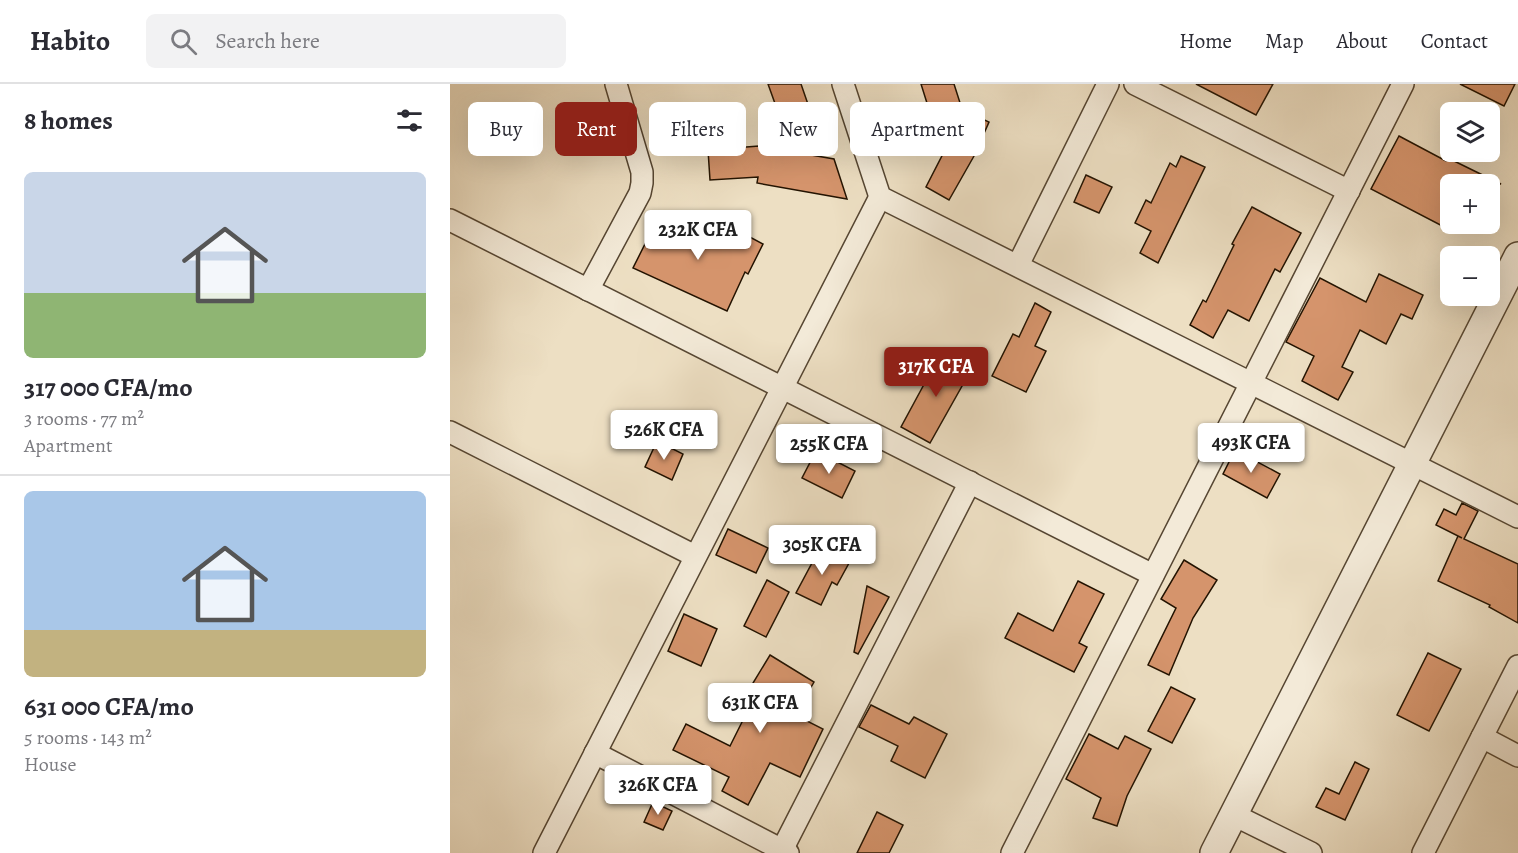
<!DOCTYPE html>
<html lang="en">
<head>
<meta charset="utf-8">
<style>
  body { margin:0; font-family:Alegreya,serif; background:#f2f2f3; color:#2b2b33; height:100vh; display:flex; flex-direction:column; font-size:22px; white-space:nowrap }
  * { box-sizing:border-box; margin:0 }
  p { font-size:20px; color:#7c7c81 }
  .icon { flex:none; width:33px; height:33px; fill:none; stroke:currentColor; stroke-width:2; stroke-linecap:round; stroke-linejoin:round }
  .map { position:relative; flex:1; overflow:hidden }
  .side { display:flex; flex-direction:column; background:#fff; width:450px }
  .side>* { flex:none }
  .top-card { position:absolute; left:18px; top:18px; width:570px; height:54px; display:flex; gap:12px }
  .controls { position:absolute; left:990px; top:18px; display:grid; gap:12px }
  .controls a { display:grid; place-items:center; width:60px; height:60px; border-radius:9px; background:#fff; box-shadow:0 6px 24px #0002; font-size:30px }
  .price { position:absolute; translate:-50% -51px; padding:0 14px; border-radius:6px; background:#fff; color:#222; font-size:20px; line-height:39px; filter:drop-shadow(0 2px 3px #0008) }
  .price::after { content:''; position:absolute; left:50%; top:36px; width:18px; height:14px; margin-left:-9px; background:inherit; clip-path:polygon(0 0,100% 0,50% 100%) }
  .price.selected { background:#8f2418; color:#fff }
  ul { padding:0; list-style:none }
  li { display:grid; align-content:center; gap:12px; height:318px; padding:0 24px }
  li+li { border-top:2px solid #e1e1e2 }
  li span { display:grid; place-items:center; height:186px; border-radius:9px; color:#555 }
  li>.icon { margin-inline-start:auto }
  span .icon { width:108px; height:108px; fill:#fffc; stroke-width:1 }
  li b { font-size:26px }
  h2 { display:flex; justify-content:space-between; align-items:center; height:72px; padding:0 24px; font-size:26px }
  .pill { padding:0 21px; border-radius:9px; background:#fff; box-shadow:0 6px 24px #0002; font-size:21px; line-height:54px }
  .pill.selected { background:#8f2418; color:#fff }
  header { display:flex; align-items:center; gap:36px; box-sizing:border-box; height:84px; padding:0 30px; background:#fff; border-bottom:2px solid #e1e1e2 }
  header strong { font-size:28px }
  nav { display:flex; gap:33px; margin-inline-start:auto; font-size:21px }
  .search { width:420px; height:54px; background:#f2f2f3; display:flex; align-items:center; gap:15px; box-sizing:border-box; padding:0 21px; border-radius:9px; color:#7c7c81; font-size:22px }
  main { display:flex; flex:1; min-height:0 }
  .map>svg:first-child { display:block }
  .building { fill:#d5946c; stroke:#231301; stroke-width:1.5 }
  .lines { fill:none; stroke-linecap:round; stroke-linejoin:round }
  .minor-casing { stroke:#564632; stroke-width:24 }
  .tertiary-casing { stroke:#564632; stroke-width:30 }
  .minor { stroke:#f3ead8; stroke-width:21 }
  .tertiary { stroke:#f3ead8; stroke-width:27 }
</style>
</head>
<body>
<header>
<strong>Habito</strong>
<div class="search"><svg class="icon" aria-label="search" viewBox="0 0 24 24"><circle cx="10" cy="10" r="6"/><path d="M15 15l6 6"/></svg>Search here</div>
<nav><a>Home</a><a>Map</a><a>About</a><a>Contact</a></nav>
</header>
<main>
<section class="side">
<h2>8 homes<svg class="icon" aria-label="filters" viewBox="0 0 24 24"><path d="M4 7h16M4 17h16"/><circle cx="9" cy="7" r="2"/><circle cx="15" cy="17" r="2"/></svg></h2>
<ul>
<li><span style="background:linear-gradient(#c9d6e8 65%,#8fb573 0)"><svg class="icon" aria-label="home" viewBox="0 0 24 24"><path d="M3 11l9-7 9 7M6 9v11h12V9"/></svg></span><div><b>317 000 CFA/mo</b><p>3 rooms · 77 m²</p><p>Apartment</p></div></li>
<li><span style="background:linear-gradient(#a9c7e8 75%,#c2b280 0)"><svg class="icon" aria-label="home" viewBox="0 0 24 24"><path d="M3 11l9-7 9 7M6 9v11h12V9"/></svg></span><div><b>631 000 CFA/mo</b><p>5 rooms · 143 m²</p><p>House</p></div></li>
</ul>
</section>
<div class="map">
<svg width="1068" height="769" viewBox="0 0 1068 769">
  <rect width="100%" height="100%" fill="#eddfc3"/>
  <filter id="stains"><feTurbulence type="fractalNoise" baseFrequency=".00333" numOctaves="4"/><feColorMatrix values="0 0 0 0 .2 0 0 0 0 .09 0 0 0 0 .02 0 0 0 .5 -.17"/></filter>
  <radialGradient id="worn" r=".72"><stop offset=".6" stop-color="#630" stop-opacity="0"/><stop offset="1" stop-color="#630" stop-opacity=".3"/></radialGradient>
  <g class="building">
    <polygon points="318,0 351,0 361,29 332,39"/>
    <polygon points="471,0 504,0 512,25 482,35"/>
    <polygon points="746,0 823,0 806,31"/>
    <polygon points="1010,0 1065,0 1054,22"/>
    <polygon points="515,27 539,38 524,72 499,116 476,103"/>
    <polygon points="949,52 996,77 998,74 1051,100 1000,100 1000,146 921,105"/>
    <polygon points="309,62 384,75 397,115 307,99 308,93 260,96 258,66"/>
    <polygon points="731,72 755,83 708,179 690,169 701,147 685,139 696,116 701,119 720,79 726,83"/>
    <polygon points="636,91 662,103 649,129 624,118"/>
    <polygon points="802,123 851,149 830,188 825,185 799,237 778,226 763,254 740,241 753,216 756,218 784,161 782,160"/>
    <polygon points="210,130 276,163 285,145 313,160 298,190 295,188 277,227 183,184"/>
    <polygon points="929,190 973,211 962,235 951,230 936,260 910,246 892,283 903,288 888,316 852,297 864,272 836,258 870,194 916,218"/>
    <polygon points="585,219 601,228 585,262 596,267 576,308 542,292 563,250 569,253"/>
    <polygon points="491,269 521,286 480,359 451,343"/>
    <polygon points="207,357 233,370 222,396 195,383"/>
    <polygon points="785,366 830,390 817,414 773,390"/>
    <polygon points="366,367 405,387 392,414 352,394"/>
    <polygon points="1012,419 1028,427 1014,455 1068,480 1068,539 1039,523 1040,521 988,497 1008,452 1012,454 986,441 994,425 1006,431"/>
    <polygon points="278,445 318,464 306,489 266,471"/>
    <polygon points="370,464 399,479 387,501 382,498 371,521 346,509"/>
    <polygon points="734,476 767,496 743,534 719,591 698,581 726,524 711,515"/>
    <polygon points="317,496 339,508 316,553 294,542"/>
    <polygon points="628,497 654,510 629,559 637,563 624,588 555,554 568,529 603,547"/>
    <polygon points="417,502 439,513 408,570 404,568"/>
    <polygon points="234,530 267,545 251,582 218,567"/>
    <polygon points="978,569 1011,585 979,647 947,631"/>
    <polygon points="320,571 364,598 345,631 373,645 350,693 320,679 298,721 272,707 279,693 223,666 236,640 280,662 307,608 300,604"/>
    <polygon points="721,603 745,615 722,659 698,647"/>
    <polygon points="421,621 459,640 464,633 497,650 475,694 441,677 448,662 409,643"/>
    <polygon points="639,650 668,665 675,652 701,665 677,712 667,742 643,734 651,714 616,695"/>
    <polygon points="905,678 919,685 895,736 866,723 876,704 889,710"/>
    <polygon points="203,718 222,727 213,746 194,738"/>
    <polygon points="427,728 453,741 439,769 407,769"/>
  </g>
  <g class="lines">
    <g class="minor-casing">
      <g id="minor">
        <polyline points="393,0 430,113 1068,433"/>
        <polyline points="685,0 899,107"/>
        <polyline points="0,136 703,491"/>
        <polyline points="568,181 658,0"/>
        <polyline points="138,206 190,109 192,99 192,88 166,0"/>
        <polyline points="0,348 245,472"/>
        <polyline points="1032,653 1068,672"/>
        <polyline points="145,669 338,769"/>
        <polyline points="784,731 861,769"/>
        <polyline points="332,766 520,398"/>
        <polyline points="94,769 430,113"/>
        <polyline points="562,769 953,0"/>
        <polyline points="973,769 1068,582"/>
      </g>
    </g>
    <g class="tertiary-casing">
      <polyline id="tertiary" points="764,769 1068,172"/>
    </g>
    <use href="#minor" class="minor"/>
    <use href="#tertiary" class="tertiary"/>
  </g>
  <rect width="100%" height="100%" filter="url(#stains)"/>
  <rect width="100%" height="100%" fill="url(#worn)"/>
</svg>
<div class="controls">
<a><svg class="icon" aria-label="layers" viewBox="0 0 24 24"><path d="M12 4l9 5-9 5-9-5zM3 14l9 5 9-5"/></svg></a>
<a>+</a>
<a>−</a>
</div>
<b class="price" style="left:248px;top:177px">232K CFA</b>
<b class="price selected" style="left:486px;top:314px">317K CFA</b>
<b class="price" style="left:214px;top:377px">526K CFA</b>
<b class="price" style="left:801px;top:390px">493K CFA</b>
<b class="price" style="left:379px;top:391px">255K CFA</b>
<b class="price" style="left:372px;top:492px">305K CFA</b>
<b class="price" style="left:310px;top:650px">631K CFA</b>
<b class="price" style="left:208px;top:732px">326K CFA</b>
<div class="top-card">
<a class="pill">Buy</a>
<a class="pill selected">Rent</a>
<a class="pill">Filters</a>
<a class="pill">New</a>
<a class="pill">Apartment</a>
</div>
</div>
</main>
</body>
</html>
